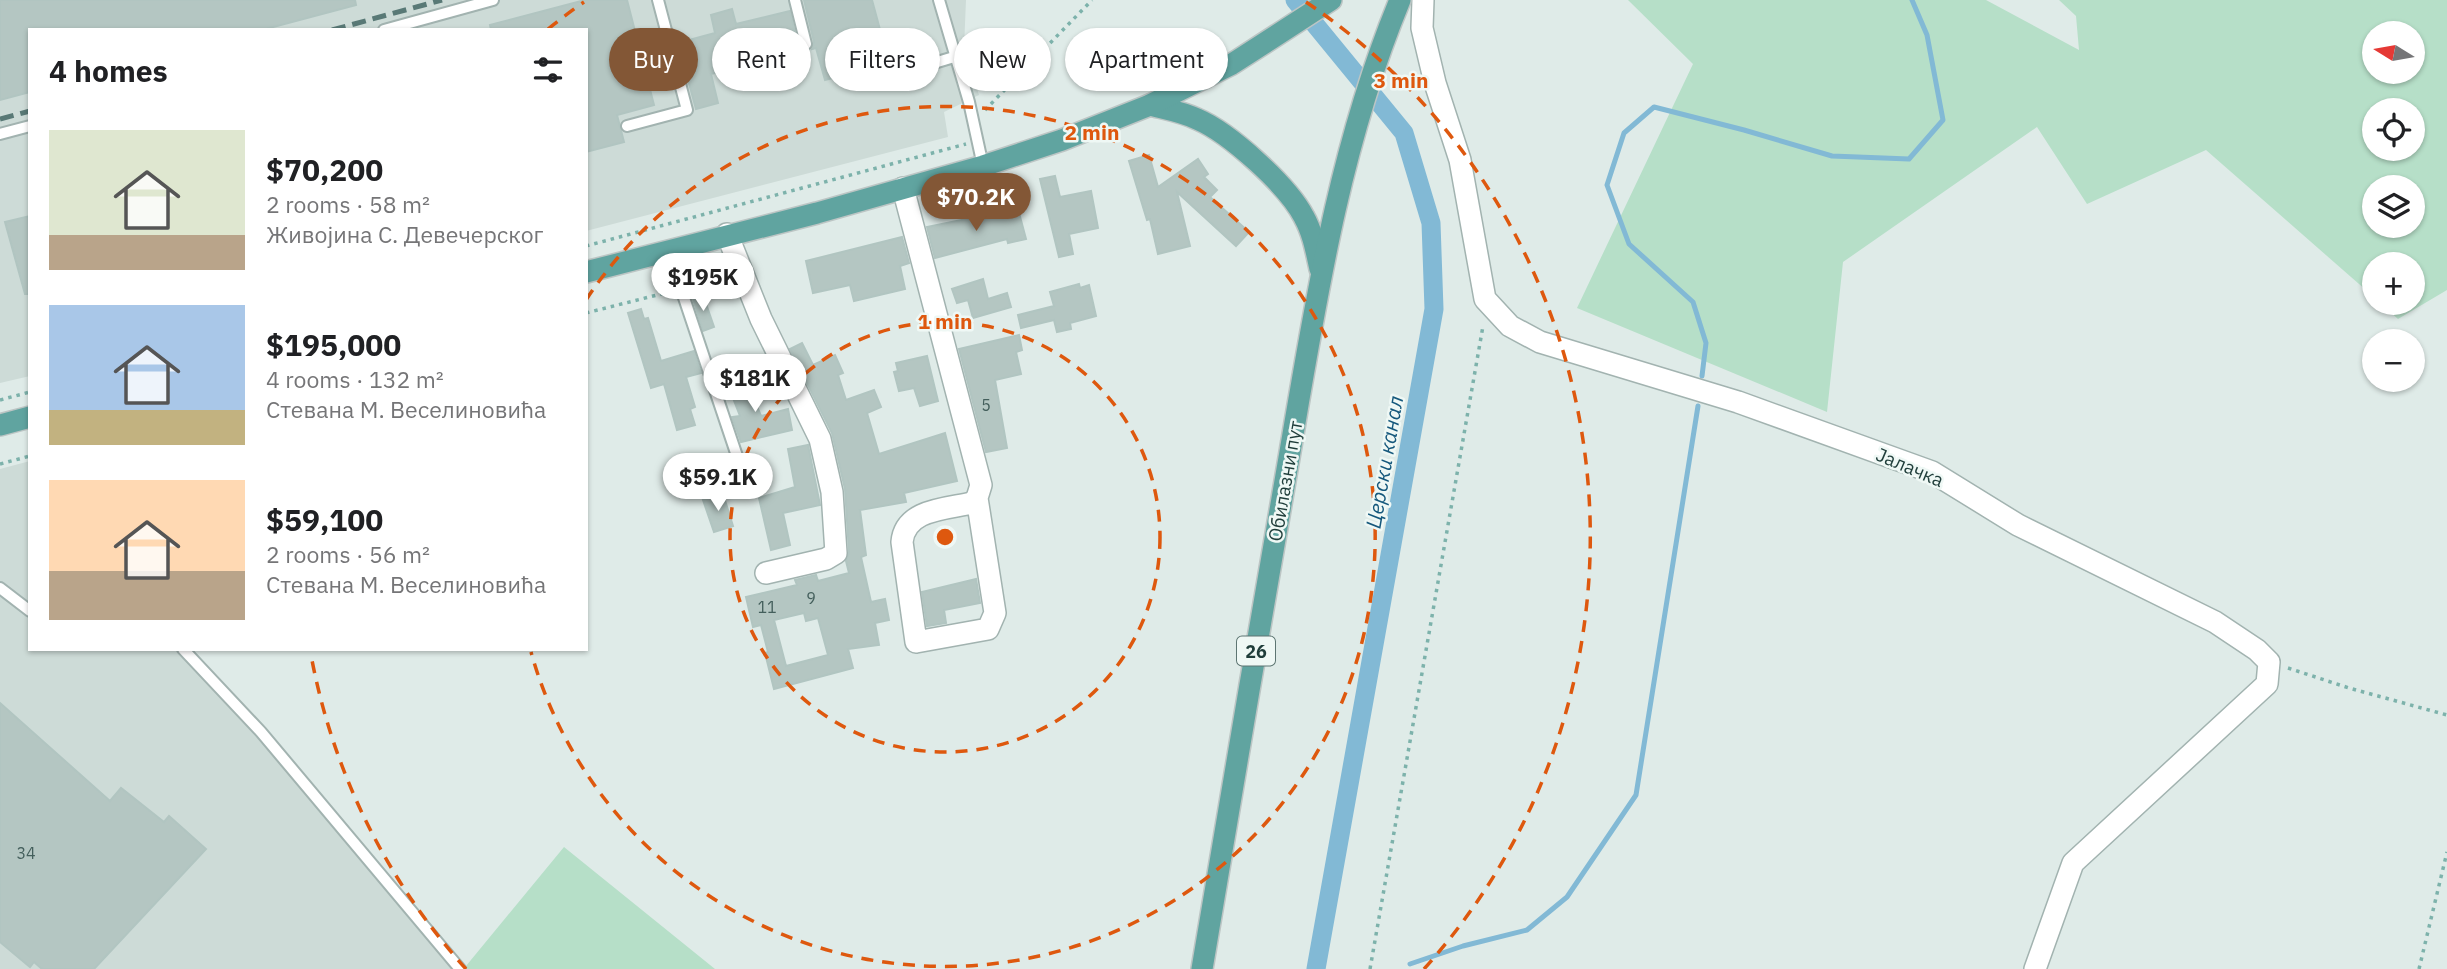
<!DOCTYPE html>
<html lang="en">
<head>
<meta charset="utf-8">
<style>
  body { margin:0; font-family:"IBM Plex Sans",sans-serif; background:#f6f6f6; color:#202124; height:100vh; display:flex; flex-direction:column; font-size:26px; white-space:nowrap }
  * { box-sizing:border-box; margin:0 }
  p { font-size:23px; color:#757577 }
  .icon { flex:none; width:38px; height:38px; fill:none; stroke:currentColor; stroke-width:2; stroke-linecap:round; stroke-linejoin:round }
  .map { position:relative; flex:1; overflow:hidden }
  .details { position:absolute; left:28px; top:28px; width:560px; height:623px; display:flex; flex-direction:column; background:#fff; border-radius:0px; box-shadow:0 2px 5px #0004 }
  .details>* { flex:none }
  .hud { position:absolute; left:609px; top:28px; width:665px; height:63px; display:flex; gap:14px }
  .needle { width:46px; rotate:281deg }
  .controls { position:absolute; left:2362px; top:21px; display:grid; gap:14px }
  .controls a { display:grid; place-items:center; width:63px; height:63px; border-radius:50%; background:#fff; box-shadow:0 2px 5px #0004; font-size:35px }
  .price { position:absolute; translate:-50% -60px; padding:0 16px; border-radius:24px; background:#fff; color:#222; font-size:23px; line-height:46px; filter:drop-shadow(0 2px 4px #0008) }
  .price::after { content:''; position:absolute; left:50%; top:42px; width:21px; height:16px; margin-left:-10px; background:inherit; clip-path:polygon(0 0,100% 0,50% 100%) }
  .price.active { background:#835736; color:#fff }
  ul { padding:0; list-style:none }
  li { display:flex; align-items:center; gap:21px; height:175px; padding:0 21px }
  li span { display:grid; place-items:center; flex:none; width:196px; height:140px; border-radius:0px; color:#555 }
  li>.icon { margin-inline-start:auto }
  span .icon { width:84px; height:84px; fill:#fffc; stroke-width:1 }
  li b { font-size:30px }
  h2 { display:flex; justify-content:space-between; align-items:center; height:84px; padding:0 21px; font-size:30px }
  .chip { padding:0 24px; border-radius:32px; background:#fff; box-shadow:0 2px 5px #0004; font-size:24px; line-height:63px }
  .chip.active { background:#835736; color:#fff }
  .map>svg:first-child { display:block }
  .built { fill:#cddbd7 }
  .green { fill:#b6dfc8; fill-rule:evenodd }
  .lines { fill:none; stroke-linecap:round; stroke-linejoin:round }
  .stream { stroke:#82b9d5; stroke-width:5 }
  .canal { stroke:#82b9d5; stroke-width:19 }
  .building { fill:#b4c6c2; stroke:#b1c5c1; stroke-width:2; fill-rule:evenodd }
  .service-casing { stroke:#a2b3b0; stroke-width:14 }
  .minor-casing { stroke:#a2b3b0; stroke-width:24 }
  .primary-casing { stroke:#bcc5c4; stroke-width:24 }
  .path { stroke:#7db2ab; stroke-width:3.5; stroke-dasharray:3.5 5; stroke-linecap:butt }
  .service { stroke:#fff; stroke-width:10 }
  .minor { stroke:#fff; stroke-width:21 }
  .primary { stroke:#60a4a0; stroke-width:21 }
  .rail { stroke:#597976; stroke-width:5; stroke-dasharray:14 7; stroke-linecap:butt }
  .ring { fill:none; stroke:#de580e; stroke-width:3.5; stroke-dasharray:12 9 }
  .labels { text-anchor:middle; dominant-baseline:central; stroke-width:5; stroke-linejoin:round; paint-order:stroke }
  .number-label { font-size:16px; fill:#445f5c }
  .shield { fill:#eff8f5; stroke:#5d7572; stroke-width:2 }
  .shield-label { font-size:18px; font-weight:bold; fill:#1f3d3a }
  .street-label { font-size:19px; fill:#1f3d3a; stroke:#eff8f5 }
  .water-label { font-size:21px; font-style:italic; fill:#15587c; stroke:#eff8f5 }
  .centre { fill:#de580e; stroke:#eff8f5; stroke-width:3.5 }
  .ring-label { font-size:21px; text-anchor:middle; font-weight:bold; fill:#de580e; stroke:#eff8f5; stroke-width:5; stroke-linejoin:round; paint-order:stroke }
</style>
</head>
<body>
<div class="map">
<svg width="2447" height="969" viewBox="0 0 2447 969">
  <rect width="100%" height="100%" fill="#dfebe8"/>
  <g class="built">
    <polygon points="0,0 966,0 964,48 979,95 944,112 948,137 586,231 586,30 30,30 30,376 0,383"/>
    <polygon points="30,461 30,649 178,649 466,966 457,969 0,969 0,469"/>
  </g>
  <g class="green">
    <path d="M1628,0H1986L2079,50L2076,16L2059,0H2447V290L2398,319L2380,303H2413V264H2375V298L2206,150L2087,204L2037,127L1843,262L1827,412L1577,308L1693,64ZM2375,33H2413V72H2375ZM2375,110H2413V149H2375ZM2375,187H2413V226H2375Z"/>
    <polygon points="564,847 715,969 457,969 466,966"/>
  </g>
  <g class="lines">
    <g class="stream">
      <polyline points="1702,376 1706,343 1693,302 1629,244 1607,185 1624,133 1654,107 1744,130 1832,156 1909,159 1943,120 1927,35 1912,0"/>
      <polyline points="1410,964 1463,946 1527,930 1567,897 1636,795 1698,406"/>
    </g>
    <polyline class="canal" points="1295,0 1404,133 1431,223 1434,309 1316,969"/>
  </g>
  <g class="building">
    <polygon points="0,0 355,0 356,5 262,30 30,30 30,92 0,100"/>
    <polygon points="585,0 627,0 654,105 617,115 624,142 586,152 586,30 491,30 490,25"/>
    <polygon points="804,0 872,0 889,63 825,80 816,48 812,49 814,42"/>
    <polygon points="732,9 736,24 790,11 798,46 803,51 711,74 718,103 696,109 678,43 715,33 711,15"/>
    <polygon points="1149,155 1158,187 1198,159 1208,174 1204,177 1217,190 1210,197 1249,232 1236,246 1177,192 1190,246 1158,254 1150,219 1147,220 1129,161"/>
    <polygon points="1055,176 1060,197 1091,191 1098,228 1069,234 1073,254 1059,257 1040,179"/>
    <polygon points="1018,209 1026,239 1008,243 1007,239 935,258 927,227 986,215 986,217"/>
    <polygon points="30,216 30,294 25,294 5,222"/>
    <polygon points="902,237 909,263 900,266 905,289 854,301 850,285 813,293 806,261"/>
    <polygon points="983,279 988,299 1007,293 1011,307 973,318 968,300 957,303 952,289"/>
    <polygon points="1079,284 1080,288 1089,285 1096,316 1070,323 1071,329 1057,332 1054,320 1021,328 1018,315 1054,306 1050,292"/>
    <polygon points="703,295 714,327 703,331 693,299"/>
    <polygon points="641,309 644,319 648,318 661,361 694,351 701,373 686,377 695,407 690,409 695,425 677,430 664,384 651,388 628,313"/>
    <polygon points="1019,335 1022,350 1016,352 1021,374 995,380 1007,448 986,452 959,349"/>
    <path d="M802,343L813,365L835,355L843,373L838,375L846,400L874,390L881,407L867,413L879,454L945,433L957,481L904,493L906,502L860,510L866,555L861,557L871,602L885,599L889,620L875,623L879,645L848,649L853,668L774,689L765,653L768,652L761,625L753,627L746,597L797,585L795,580L816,575L818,581L849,573L846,561L849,552L845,489L832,433L790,349ZM804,613L806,621L818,618L828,655L786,666L774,620Z"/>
    <polygon points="927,356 938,401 920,406 914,388 899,391 894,372 898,371 896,363"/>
    <polygon points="743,373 761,416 788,409 792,430 741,442 732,417 740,416 726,380"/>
    <polygon points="808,445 820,505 783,513 790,545 771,550 759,498 795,487 788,449"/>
    <polygon points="723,494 733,526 714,532 703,500"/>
    <polygon points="976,579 980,603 944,610 946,623 927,626 922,592"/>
    <polygon points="0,703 110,801 121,788 164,822 169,816 206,849 94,969 42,969 34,962 30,967 0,942"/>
  </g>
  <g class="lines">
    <g class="service-casing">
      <g id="service">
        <polyline points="795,0 806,44"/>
        <polyline points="939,0 969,102 983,166"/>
        <polyline points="384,30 493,0"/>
        <polyline points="901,73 954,57"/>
        <polyline points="627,126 687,110 658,0"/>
        <polyline points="0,134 30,126"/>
        <polyline points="668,250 739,462"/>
        <polyline points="0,588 30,611"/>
        <polyline points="183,649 261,732 460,969"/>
      </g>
    </g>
    <g class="minor-casing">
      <g id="minor">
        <polyline points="1423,0 1422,28 1435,83 1460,160 1485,299 1510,326 1540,342 1738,402 1932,472 2018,525 2215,622 2257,650 2269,662 2267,684 2073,863 2035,969"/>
        <path d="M903,188L981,485L977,498L972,503C946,509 905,509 902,542L916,642L988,629L995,613L977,498"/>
        <polyline points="727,234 761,319 820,439 832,492 836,553 826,559 766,573"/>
      </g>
    </g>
    <g class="primary-casing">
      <g id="primary">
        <path d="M1150,105C1166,109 1183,112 1197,119C1230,133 1288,186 1304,217C1313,233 1316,251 1320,269"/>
        <polyline points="586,272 817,213 983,166 1062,140 1150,105 1232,64 1331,0"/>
        <polyline points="0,425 30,417"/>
        <path d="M1202,969C1231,797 1260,624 1290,452C1316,299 1340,144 1400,0"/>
      </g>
    </g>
    <g class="path">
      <polyline points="985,110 1092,0"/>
      <polyline points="586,246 966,144"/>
      <polyline points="693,285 723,277"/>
      <polyline points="586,313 669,292"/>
      <polyline points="0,400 30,392"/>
      <polyline points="0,464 30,456"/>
      <polyline points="2288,668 2349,688 2447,715"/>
      <polyline points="1370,969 1483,326"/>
      <polyline points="2419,969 2447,852"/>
    </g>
    <use href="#service" class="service"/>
    <use href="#minor" class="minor"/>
    <use href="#primary" class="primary"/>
    <g class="rail">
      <polyline points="332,30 442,0"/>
      <polyline points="0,119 30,111"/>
    </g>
  </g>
  <g class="ring">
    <circle cx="945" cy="537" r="215"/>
    <path d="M586 300A430 430 0 1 1 531 652"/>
    <path d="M466 969A645 645 0 0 1 311 655M548 29A645 645 0 0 1 584 2M1306 2A645 645 0 0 1 1424 969"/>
  </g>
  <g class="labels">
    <g class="number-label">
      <text x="986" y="405">5</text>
      <text x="811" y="598">9</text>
      <text x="767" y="607">11</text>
      <text x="26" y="853">34</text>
    </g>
    <rect class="shield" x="1237" y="636.5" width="38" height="29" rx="5"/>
    <g class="shield-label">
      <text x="1256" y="651">26</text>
    </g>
    <g class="street-label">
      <text transform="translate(1910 467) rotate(23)">Јалачка</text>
      <text transform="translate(1285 481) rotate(-80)">Обилазни пут</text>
    </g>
    <g class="water-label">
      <text transform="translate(1384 462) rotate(-80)">Церски канал</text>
    </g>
  </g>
  <circle cx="945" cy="537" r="10" class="centre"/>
  <g class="ring-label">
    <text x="1401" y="88">3 min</text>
    <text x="1092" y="140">2 min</text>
    <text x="945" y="329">1 min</text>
  </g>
</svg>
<div class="controls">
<a><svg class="needle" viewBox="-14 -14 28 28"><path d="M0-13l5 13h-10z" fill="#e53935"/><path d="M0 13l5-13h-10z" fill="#757577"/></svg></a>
<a><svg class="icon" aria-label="locate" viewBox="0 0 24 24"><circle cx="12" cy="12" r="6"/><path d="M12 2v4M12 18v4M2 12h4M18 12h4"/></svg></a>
<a><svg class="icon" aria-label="layers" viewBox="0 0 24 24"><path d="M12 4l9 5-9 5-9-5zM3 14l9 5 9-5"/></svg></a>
<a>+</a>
<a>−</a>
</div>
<b class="price active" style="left:976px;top:233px">$70.2K</b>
<b class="price" style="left:703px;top:313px">$195K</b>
<b class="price" style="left:755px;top:414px">$181K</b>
<b class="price" style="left:718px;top:513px">$59.1K</b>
<div class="hud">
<a class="chip active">Buy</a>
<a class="chip">Rent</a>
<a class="chip">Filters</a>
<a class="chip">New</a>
<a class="chip">Apartment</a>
</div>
<section class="details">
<h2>4 homes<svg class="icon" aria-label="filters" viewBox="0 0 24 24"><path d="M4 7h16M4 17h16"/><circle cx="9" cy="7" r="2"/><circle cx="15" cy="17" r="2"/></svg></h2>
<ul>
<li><span style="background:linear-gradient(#dfe7d0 75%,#b9a48a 0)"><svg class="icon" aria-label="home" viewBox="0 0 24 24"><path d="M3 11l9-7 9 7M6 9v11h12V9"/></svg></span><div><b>$70,200</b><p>2 rooms · 58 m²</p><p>Живојина С. Девечерског</p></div></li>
<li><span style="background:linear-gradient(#a9c7e8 75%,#c2b280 0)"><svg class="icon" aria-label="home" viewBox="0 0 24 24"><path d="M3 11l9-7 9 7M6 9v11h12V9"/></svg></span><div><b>$195,000</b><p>4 rooms · 132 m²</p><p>Стевана М. Веселиновића</p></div></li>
<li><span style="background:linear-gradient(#ffd9b3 65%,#b9a48a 0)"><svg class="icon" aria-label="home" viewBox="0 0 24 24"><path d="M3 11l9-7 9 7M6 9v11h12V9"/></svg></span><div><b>$59,100</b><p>2 rooms · 56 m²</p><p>Стевана М. Веселиновића</p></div></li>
</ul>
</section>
</div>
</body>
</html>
